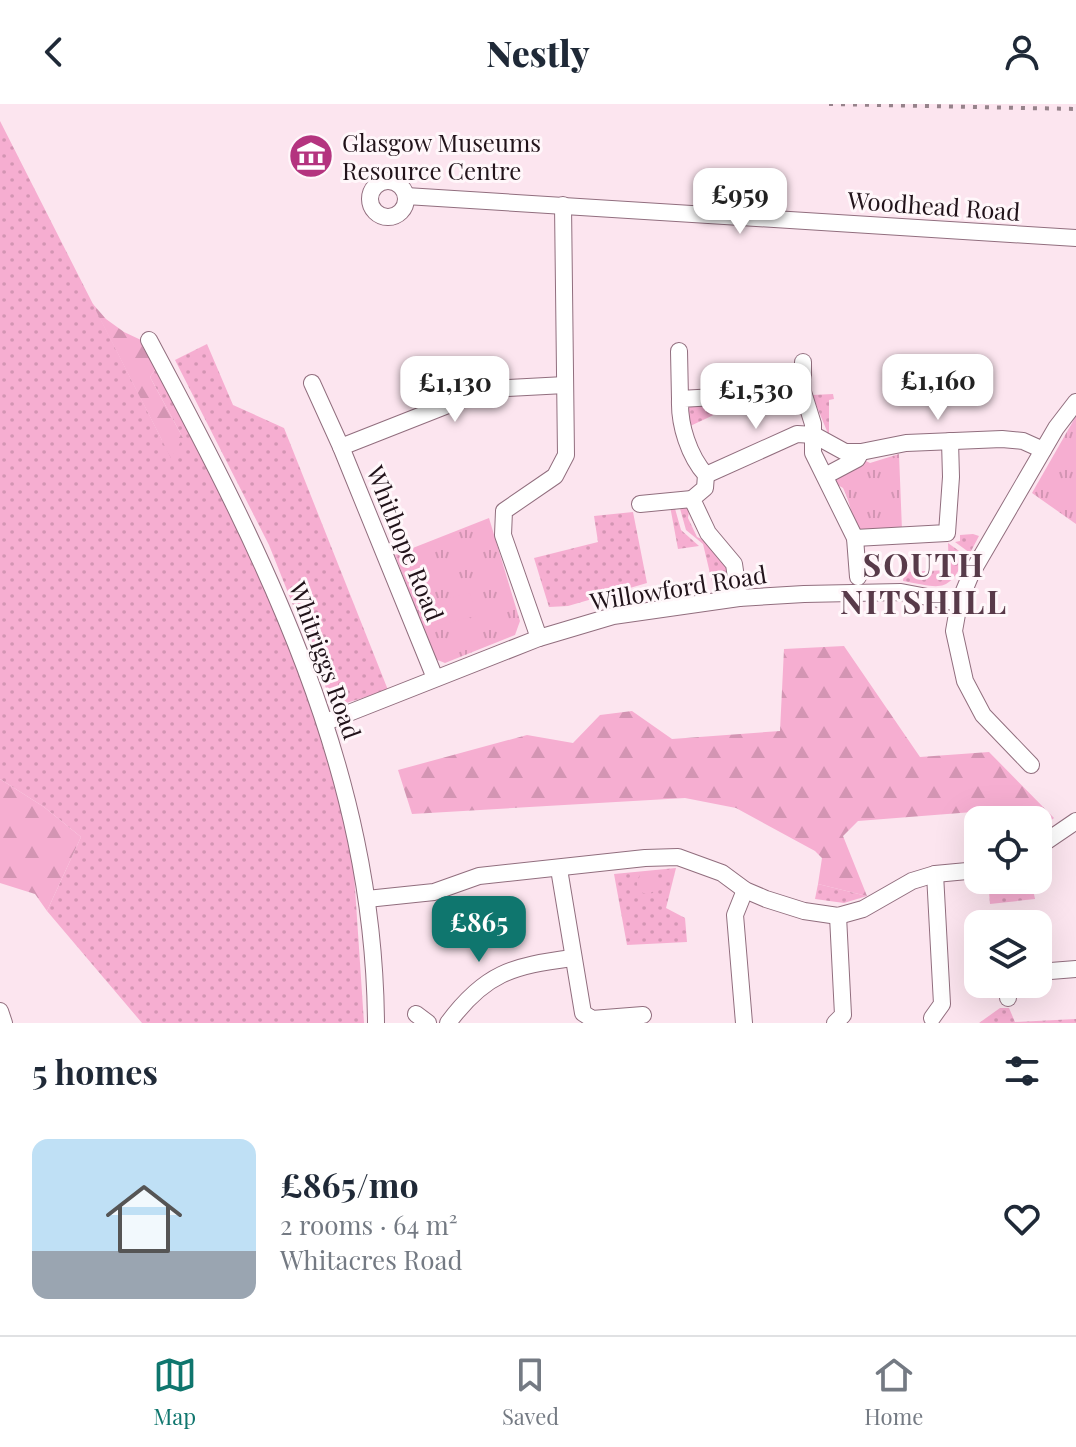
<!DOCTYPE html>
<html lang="en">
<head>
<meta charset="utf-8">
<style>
  body { margin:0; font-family:"Playfair Display",serif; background:#f2f2f3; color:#1f2937; height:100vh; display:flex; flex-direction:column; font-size:30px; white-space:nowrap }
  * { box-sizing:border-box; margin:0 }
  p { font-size:26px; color:#747a83 }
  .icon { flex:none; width:44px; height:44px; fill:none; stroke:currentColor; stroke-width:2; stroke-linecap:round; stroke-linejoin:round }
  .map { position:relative; height:919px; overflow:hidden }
  .details { display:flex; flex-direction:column; background:#fff; flex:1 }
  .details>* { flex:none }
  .tools { position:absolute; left:964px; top:702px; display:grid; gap:16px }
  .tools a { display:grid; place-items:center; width:88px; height:88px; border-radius:16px; background:#fff; box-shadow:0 8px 32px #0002; font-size:40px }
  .price { position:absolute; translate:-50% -68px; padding:0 18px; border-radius:16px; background:#fff; color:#222; font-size:26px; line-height:52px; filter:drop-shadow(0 2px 4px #0008) }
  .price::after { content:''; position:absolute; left:50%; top:48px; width:24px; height:18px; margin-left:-12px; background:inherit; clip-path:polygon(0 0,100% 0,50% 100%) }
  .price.on { background:#0f766e; color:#fff }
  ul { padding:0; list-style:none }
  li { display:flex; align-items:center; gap:24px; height:200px; padding:0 32px }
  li+li { border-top:2px solid #e0e1e3 }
  li span { display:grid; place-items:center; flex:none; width:224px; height:160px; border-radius:16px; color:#555 }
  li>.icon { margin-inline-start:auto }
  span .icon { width:96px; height:96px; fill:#fffc; stroke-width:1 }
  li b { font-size:34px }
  h2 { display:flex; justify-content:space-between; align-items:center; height:96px; padding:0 32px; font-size:34px }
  header { display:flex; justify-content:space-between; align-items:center; height:104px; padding:0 32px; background:#fff; font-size:36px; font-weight:800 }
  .dock { display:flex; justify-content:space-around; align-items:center; height:112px; border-top:2px solid #e0e1e3; background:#fff; font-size:22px; color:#747a83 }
  .dock a { display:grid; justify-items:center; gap:4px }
  .dock .on { color:#0f766e }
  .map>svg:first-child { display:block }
  .grass { fill:url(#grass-dots) }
  .forest { fill:url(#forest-firs) }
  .park { fill:url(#park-tufts) }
  .pitch { fill:#f6aed1 }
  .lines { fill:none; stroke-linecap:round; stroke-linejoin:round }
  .street-casing { stroke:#916e7e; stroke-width:18 }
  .street { stroke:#fff; stroke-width:16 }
  .rail { stroke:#96838b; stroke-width:4; stroke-dasharray:4 8; stroke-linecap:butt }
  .labels { text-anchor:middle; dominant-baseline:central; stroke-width:6; stroke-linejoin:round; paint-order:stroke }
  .poi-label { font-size:24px; fill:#21131a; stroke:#fff7fa; text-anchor:start }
  .street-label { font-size:24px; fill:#21131a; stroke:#fff7fa }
  .district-label { font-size:32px; font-weight:bold; letter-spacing:2px; fill:#583a49; stroke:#fff7fa }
</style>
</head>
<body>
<header><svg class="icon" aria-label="back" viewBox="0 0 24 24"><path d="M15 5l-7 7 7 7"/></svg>Nestly<svg class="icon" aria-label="person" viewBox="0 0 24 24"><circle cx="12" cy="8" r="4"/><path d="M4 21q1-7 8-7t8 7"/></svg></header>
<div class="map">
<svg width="1076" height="919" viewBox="0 0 1076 919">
  <defs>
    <pattern id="grass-dots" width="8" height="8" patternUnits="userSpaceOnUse" patternTransform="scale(2)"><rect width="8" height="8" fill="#f6aed1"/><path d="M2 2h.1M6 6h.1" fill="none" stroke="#d395b3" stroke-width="1.8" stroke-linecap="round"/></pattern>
    <pattern id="forest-firs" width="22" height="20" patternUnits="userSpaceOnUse" patternTransform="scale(2)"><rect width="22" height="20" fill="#f6aed1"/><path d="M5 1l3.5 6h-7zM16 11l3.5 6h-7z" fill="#d395b3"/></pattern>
    <pattern id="park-tufts" width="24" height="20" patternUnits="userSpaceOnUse" patternTransform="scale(2)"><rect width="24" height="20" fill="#f6aed1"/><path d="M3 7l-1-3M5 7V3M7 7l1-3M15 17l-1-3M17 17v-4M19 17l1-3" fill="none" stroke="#d395b3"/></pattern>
  </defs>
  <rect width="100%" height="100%" fill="#fce5ef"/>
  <g class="grass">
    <polygon points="0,17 162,336 183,334 150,273 157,263 274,498 319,618 322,640 340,698 353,754 364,919 142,919 47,807 81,733 44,703 0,675"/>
    <polygon points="207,240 233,301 284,324 388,586 340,601 330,594 269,441 175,256"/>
    <polygon points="833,290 834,295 829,296 829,332 812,291"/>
    <polygon points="748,295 688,323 686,302"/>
    <polygon points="674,401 681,426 699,442 678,445 670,402"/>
    <path d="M679,401L686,402L689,407L688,414L697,433C718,441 725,458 731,478H727L724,485L714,486L703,440L686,426Z"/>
    <polygon points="633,408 647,479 568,502 549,503 534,454 598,438 594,412"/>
    <polygon points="973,430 979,432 970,449 955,438 960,437 960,431"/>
    <path d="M948,439L966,452C948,490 942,484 903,477L904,468L949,466Z"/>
    <polygon points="676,764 666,804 685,814 687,838 627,841 614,770"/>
    <polygon points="988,776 1031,776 1035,795 990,800"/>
    <polygon points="818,780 867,792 844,799 815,795"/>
    <polygon points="1000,904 1009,904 1015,918 1076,915 1076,919 979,919"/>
  </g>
  <g class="forest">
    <polygon points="92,199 106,215 124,228 141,236 157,263 150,273 183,334 171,354"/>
    <polygon points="844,542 920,653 989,648 1054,714 1038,727 1038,716 1014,716 1011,705 858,717 843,732 867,792 818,780 822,754 815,747 736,704 685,694 412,710 398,666 527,631 573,639 600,611 632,607 672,635 780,627 784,545"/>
    <polygon points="0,675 44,703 81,733 47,807 35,790 0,779"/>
  </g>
  <g class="park">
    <polygon points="1076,312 1076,420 1032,389"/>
    <path d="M899,350L902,426L858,428C851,412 851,400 843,384L836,380L832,372L864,356L870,359Z"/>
    <polygon points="489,414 520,517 515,531 445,559 435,555 395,451"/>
    <circle cx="648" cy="779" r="11"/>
  </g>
  <polygon class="pitch" points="470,489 476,512 439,521 433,498"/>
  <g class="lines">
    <g class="street-casing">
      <g id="street">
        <circle cx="388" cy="95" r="18"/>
        <polyline points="406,92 1076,134"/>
        <path d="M149,236C265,453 374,666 376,919"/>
        <polyline points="679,247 680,295"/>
        <polyline points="803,258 803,288"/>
        <polyline points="312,279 341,343 435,574"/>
        <polyline points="341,343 463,295 507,284 565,281"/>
        <polyline points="706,371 797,330 814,331 845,348 861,348 906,339 1002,335 1023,337 1043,346"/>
        <polyline points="825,372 857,355 861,348"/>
        <polyline points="640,400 692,395"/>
        <polyline points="855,434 947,429 951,373 950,337"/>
        <path d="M739,494L734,460L708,429L692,395L705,384L706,371C689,352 679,321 680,295L803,288L813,320V349L855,434L858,473"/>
        <polyline points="539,534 503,431 504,407 555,372 566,351 563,101"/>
        <polyline points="326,618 539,534 613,512 739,494 804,490 901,488 959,499"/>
        <polyline points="1031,661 983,611 965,577 954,527 959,499 971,470 1056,324 1076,298"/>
        <polyline points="1038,743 1076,717"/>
        <polyline points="559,765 583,909 592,915 643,911"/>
        <polyline points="367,795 434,788 479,772 645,754 678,753 722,769 745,786 766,795 804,807 838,812 863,805 912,777 935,770 978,766"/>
        <polyline points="1038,868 1076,865"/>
        <polyline points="1008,880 1008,894"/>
        <polyline points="0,907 4,919"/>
        <polyline points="416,910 428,919"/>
        <polyline points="932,914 942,900 935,770"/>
        <path d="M448,919C485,869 512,862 572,854"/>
        <polyline points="744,919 735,811 745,786"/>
        <polyline points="835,919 843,911 838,812"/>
      </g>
    </g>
    <use href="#street" class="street"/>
    <polyline class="rail" points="829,0 1076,5"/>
  </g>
  <defs>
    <g id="museum-disc" transform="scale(2.3)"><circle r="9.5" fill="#b4347f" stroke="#fff7fa"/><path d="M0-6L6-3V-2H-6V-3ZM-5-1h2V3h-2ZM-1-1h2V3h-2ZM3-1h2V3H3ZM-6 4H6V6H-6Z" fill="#fff"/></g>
  </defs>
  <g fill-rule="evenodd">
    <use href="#museum-disc" x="311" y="52"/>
  </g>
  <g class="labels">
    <g class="poi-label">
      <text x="342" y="38">Glasgow Museums<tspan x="342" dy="28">Resource Centre</tspan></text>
    </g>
    <g class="street-label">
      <text transform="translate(934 101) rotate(4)">Woodhead Road</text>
      <text transform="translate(406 439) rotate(68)">Whithope Road</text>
      <text transform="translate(678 483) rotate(-9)">Willowford Road</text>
      <text transform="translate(326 556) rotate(70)">Whitriggs Road</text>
    </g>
    <g class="district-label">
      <text x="924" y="459">SOUTH<tspan x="924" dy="37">NITSHILL</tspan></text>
    </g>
  </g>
</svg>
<div class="tools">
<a><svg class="icon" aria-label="locate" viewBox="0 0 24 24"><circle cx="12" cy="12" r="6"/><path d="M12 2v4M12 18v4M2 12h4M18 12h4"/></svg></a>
<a><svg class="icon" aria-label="layers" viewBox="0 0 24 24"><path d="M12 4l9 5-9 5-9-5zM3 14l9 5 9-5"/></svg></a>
</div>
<b class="price" style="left:740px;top:132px">£959</b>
<b class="price" style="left:938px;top:318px">£1,160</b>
<b class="price" style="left:455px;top:320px">£1,130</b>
<b class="price" style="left:756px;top:327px">£1,530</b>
<b class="price on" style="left:479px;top:860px">£865</b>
</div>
<section class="details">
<h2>5 homes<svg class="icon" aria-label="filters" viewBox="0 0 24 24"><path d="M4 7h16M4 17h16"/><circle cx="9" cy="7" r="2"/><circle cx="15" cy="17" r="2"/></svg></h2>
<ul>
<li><span style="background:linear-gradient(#bfe0f5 70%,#9aa5b1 0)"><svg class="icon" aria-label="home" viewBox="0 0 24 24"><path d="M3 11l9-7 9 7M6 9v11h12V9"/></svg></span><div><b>£865/mo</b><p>2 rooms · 64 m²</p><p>Whitacres Road</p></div><svg class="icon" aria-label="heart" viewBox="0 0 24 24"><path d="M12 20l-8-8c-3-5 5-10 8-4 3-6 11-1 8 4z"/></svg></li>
</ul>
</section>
<nav class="dock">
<a class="on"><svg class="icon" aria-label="map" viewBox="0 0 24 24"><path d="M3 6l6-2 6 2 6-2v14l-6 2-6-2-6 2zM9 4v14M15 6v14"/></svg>Map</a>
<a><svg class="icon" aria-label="saved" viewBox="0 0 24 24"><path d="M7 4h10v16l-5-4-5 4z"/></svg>Saved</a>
<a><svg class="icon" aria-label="home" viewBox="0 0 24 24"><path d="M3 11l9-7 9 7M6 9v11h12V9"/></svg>Home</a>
</nav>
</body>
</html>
